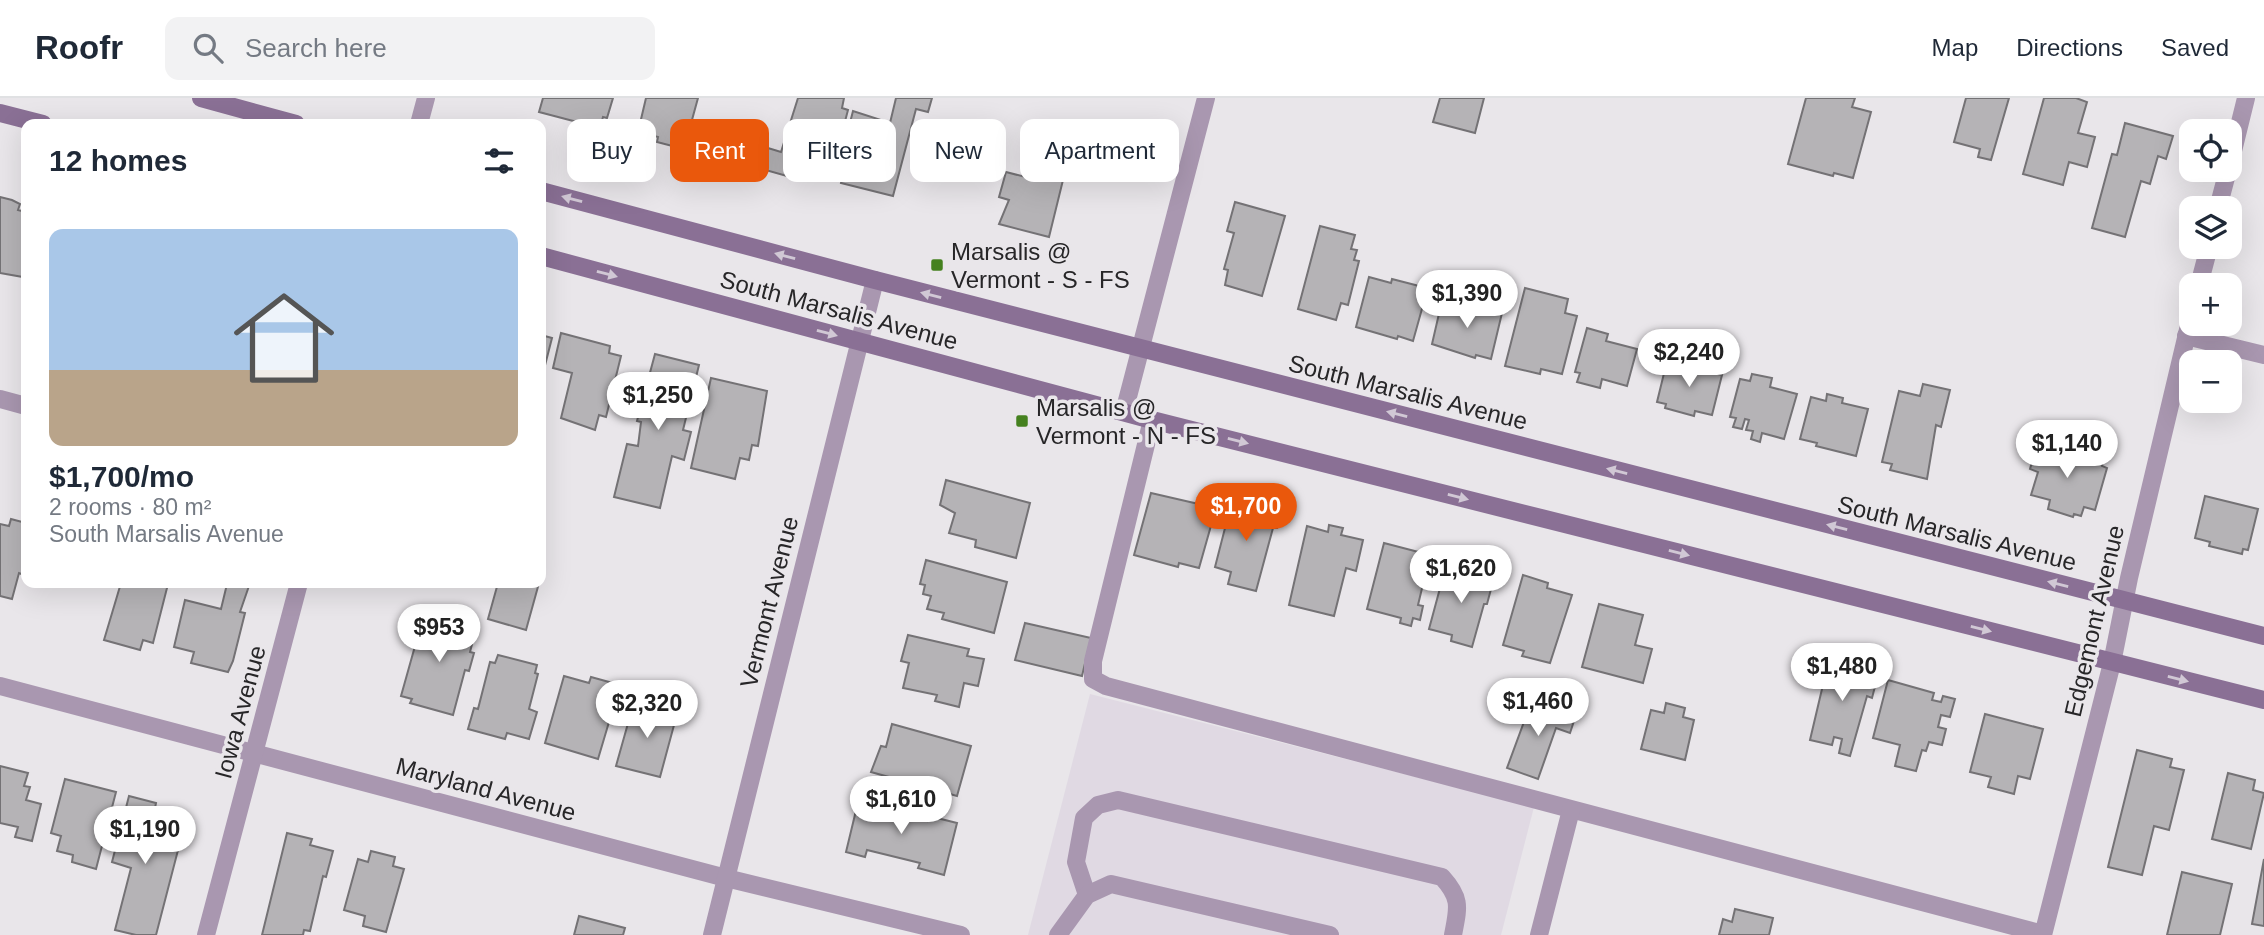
<!DOCTYPE html>
<html lang="en">
<head>
<meta charset="utf-8">
<style>
  body { margin:0; font-family:Helvetica,sans-serif; background:#f2f2f3; color:#1f2937; height:100vh; display:flex; flex-direction:column; font-size:26px; white-space:nowrap }
  * { box-sizing:border-box; margin:0 }
  p { font-size:23px; color:#747a83 }
  .icon { flex:none; width:38px; height:38px; fill:none; stroke:currentColor; stroke-width:2; stroke-linecap:round; stroke-linejoin:round }
  .map { position:relative; flex:1; overflow:hidden }
  .drawer { position:absolute; left:21px; top:21px; width:525px; height:469px; display:flex; flex-direction:column; background:#fff; border-radius:14px; box-shadow:0 7px 28px #0002 }
  .drawer>* { flex:none }
  .banner { position:absolute; left:567px; top:21px; width:665px; height:63px; display:flex; gap:14px }
  .fabs { position:absolute; left:2179px; top:21px; display:grid; gap:14px }
  .fabs a { display:grid; place-items:center; width:63px; height:63px; border-radius:14px; background:#fff; box-shadow:0 7px 28px #0002; font-size:35px }
  .price { position:absolute; translate:-50% -60px; padding:0 16px; border-radius:24px; background:#fff; color:#222; font-size:23px; line-height:46px; filter:drop-shadow(0 2px 4px #0008) }
  .price::after { content:''; position:absolute; left:50%; top:42px; width:21px; height:16px; margin-left:-10px; background:inherit; clip-path:polygon(0 0,100% 0,50% 100%) }
  .price.active { background:#ea580c; color:#fff }
  ul { padding:0; list-style:none }
  li { display:grid; align-content:center; gap:14px; height:371px; padding:0 28px }
  li+li { border-top:2px solid #e0e1e3 }
  li span { display:grid; place-items:center; height:217px; border-radius:14px; color:#555 }
  li>.icon { margin-inline-start:auto }
  span .icon { width:126px; height:126px; fill:#fffc; stroke-width:1 }
  li b { font-size:30px }
  h2 { display:flex; justify-content:space-between; align-items:center; height:84px; padding:0 28px; font-size:30px }
  .tag { padding:0 24px; border-radius:14px; background:#fff; box-shadow:0 7px 28px #0002; font-size:24px; line-height:63px }
  .tag.active { background:#ea580c; color:#fff }
  header { display:flex; align-items:center; gap:42px; box-sizing:border-box; height:98px; padding:0 35px; background:#fff; border-bottom:2px solid #e0e1e3 }
  header strong { font-size:33px }
  nav { display:flex; gap:38px; margin-inline-start:auto; font-size:24px }
  .search { width:490px; height:63px; background:#f2f2f3; display:flex; align-items:center; gap:18px; box-sizing:border-box; padding:0 24px; border-radius:14px; color:#747a83; font-size:26px }
  .map>svg:first-child { display:block }
  .built { fill:#e0d9e3 }
  .building { fill:#b5b3b6; stroke:#747275; stroke-width:2 }
  .lines { fill:none; stroke-linecap:round; stroke-linejoin:round }
  .lane { stroke:#a997b0; stroke-width:18 }
  .street { stroke:#a997b0; stroke-width:18 }
  .secondary { stroke:#8a7095; stroke-width:18 }
  .oneway { fill:#d1c8d5 }
  .poi-dot { fill:#45811f; stroke:#e9e6ea; stroke-width:2.5 }
  .labels { text-anchor:middle; dominant-baseline:central; stroke-width:7; stroke-linejoin:round; paint-order:stroke }
  .poi-label { font-size:24px; fill:#272628; stroke:#e9e6ea; text-anchor:start }
  .street-label { font-size:24px; fill:#272628; stroke:#e9e6ea }
</style>
</head>
<body>
<header>
<strong>Roofr</strong>
<div class="search"><svg class="icon" aria-label="search" viewBox="0 0 24 24"><circle cx="10" cy="10" r="6"/><path d="M15 15l6 6"/></svg>Search here</div>
<nav><a>Map</a><a>Directions</a><a>Saved</a></nav>
</header>
<div class="map">
<svg width="2264" height="837" viewBox="0 0 2264 837">
  <rect width="100%" height="100%" fill="#e9e6ea"/>
  <polygon class="built" points="1090,596 1534,709 1501,837 1028,837"/>
  <g class="building">
    <polygon points="543,0 613,0 607,20 603,19 600,30 539,14"/>
    <polygon points="646,0 698,0 684,51 657,44 658,39 638,34"/>
    <polygon points="798,0 844,0 842,10 848,12 843,31 837,29 824,79 803,73 801,82 762,71 768,50 781,54"/>
    <polygon points="896,0 932,0 928,14 916,11 893,98 841,85 846,65 840,64 853,13 890,25"/>
    <polygon points="1440,0 1484,0 1475,35 1433,24"/>
    <polygon points="1806,0 1855,0 1852,9 1871,14 1853,80 1834,75 1833,78 1788,66"/>
    <polygon points="1966,0 2009,0 1991,62 1978,59 1980,51 1954,44"/>
    <polygon points="2044,0 2076,0 2087,4 2078,35 2095,39 2087,69 2069,64 2063,87 2023,76"/>
    <polygon points="2125,25 2173,38 2166,61 2158,58 2150,86 2141,83 2125,139 2092,130 2112,56 2117,57"/>
    <polygon points="1006,74 1037,82 1038,76 1063,82 1049,139 999,126 1009,102 999,99"/>
    <polygon points="0,99 12,102 20,106 18,112 26,114 26,164 23,179 0,175"/>
    <polygon points="1235,104 1285,118 1262,198 1225,187 1228,172 1224,171 1234,135 1227,133"/>
    <polygon points="1320,128 1355,137 1351,151 1357,152 1354,162 1359,163 1348,207 1341,205 1336,222 1298,211"/>
    <polygon points="1369,179 1391,185 1392,181 1423,189 1420,199 1425,200 1413,243 1398,238 1397,241 1356,229"/>
    <polygon points="1525,190 1568,201 1565,215 1577,218 1562,276 1541,271 1540,276 1505,268"/>
    <polygon points="1459,204 1502,215 1491,261 1476,257 1475,260 1432,246 1441,207 1457,211"/>
    <polygon points="1587,230 1608,236 1606,243 1637,251 1627,288 1602,281 1600,290 1577,284 1580,275 1575,274"/>
    <polygon points="561,235 610,248 609,255 621,258 606,319 599,317 595,332 561,320 572,275 553,270"/>
    <polygon points="541,237 552,240 541,283"/>
    <polygon points="655,256 699,267 683,332 691,334 684,362 672,358 660,410 614,399 627,346 638,348 641,324 637,323"/>
    <polygon points="1667,263 1722,277 1712,317 1695,313 1694,318 1665,310 1666,306 1657,304"/>
    <polygon points="1752,276 1772,280 1770,289 1797,296 1784,341 1762,335 1760,344 1751,341 1753,333 1746,332 1749,322 1745,321 1742,331 1733,329 1736,320 1730,319 1740,281 1750,283"/>
    <polygon points="711,280 767,293 758,348 752,347 749,362 740,360 735,381 691,370"/>
    <polygon points="1923,286 1950,292 1941,329 1936,327 1927,381 1890,372 1892,366 1882,364 1899,293 1920,298"/>
    <polygon points="1827,296 1843,300 1842,305 1868,311 1856,358 1816,348 1817,345 1800,341 1811,299 1826,303"/>
    <polygon points="2054,345 2076,352 2073,363 2086,366 2088,358 2103,363 2102,368 2107,370 2095,412 2084,409 2081,418 2074,416 2073,419 2048,411 2050,402 2031,397 2038,374 2030,371 2036,350 2051,354"/>
    <polygon points="946,382 1030,405 1016,460 975,449 976,442 949,435 955,415 940,407"/>
    <polygon points="1151,395 1216,410 1199,470 1179,465 1178,469 1134,457"/>
    <polygon points="2205,398 2258,411 2248,452 2243,451 2242,456 2209,448 2210,444 2195,440"/>
    <polygon points="1233,399 1258,405 1256,412 1280,418 1277,430 1273,430 1256,493 1228,486 1231,474 1215,469"/>
    <polygon points="11,421 26,425 26,466 24,477 19,475 12,501 0,498 0,426 9,428"/>
    <polygon points="1329,427 1343,430 1341,437 1363,442 1356,473 1346,470 1334,518 1289,507 1307,428 1328,434"/>
    <polygon points="1384,445 1430,457 1418,507 1423,508 1420,522 1413,520 1411,528 1400,525 1401,520 1367,511"/>
    <polygon points="926,462 1007,484 994,535 942,521 944,515 927,511 931,498 923,496 925,487 920,486"/>
    <polygon points="1446,468 1494,480 1487,506 1484,506 1472,549 1451,543 1452,537 1429,531"/>
    <polygon points="1523,477 1548,485 1547,490 1572,497 1550,565 1522,558 1524,553 1503,547"/>
    <polygon points="121,485 168,486 153,545 143,542 140,552 104,542"/>
    <polygon points="221,485 250,485 240,514 245,515 233,563 228,574 191,565 194,554 174,549 185,502 221,511 227,486"/>
    <polygon points="498,485 539,485 526,532 488,521"/>
    <polygon points="1599,506 1643,517 1635,547 1652,551 1643,585 1582,569"/>
    <polygon points="424,516 476,531 470,554 474,555 469,573 465,572 453,617 410,605 412,601 401,598"/>
    <polygon points="1025,525 1091,540 1082,578 1015,562"/>
    <polygon points="908,537 969,551 967,558 984,561 978,588 964,585 959,609 935,603 937,597 903,590 909,565 901,563"/>
    <polygon points="498,557 537,567 535,575 538,576 529,611 537,614 529,641 507,635 505,641 468,631 474,610 478,611 490,564 495,565"/>
    <polygon points="1830,557 1853,562 1851,571 1878,577 1872,600 1867,598 1850,658 1839,655 1842,641 1834,639 1832,647 1810,642"/>
    <polygon points="564,578 589,585 591,579 620,587 598,661 545,645"/>
    <polygon points="1888,582 1934,595 1932,602 1941,604 1943,598 1955,601 1950,619 1941,617 1938,629 1946,631 1942,647 1929,644 1926,653 1922,652 1916,673 1895,668 1900,647 1873,640"/>
    <polygon points="1532,602 1576,617 1570,635 1556,630 1538,681 1507,670"/>
    <polygon points="634,604 677,616 660,679 616,668"/>
    <polygon points="1666,605 1685,610 1683,619 1694,622 1685,662 1641,651 1651,612 1664,615"/>
    <polygon points="1985,616 2043,631 2030,681 2018,678 2014,696 1988,689 1991,679 1970,674"/>
    <polygon points="892,626 971,648 957,698 871,674 881,648 886,649"/>
    <polygon points="2137,652 2172,661 2170,669 2184,672 2169,732 2154,728 2142,777 2108,769"/>
    <polygon points="0,668 28,675 24,688 30,689 26,702 41,706 32,743 15,739 18,729 0,725"/>
    <polygon points="2228,675 2255,682 2253,692 2264,695 2251,751 2212,741"/>
    <polygon points="65,681 116,694 96,771 72,764 73,757 57,753 61,738 51,735"/>
    <polygon points="129,698 156,705 154,715 166,718 164,723 184,729 156,837 136,837 115,832 131,770 112,764"/>
    <polygon points="859,700 887,707 886,713 927,723 929,718 957,725 944,777 918,770 920,765 867,752 865,759 846,754"/>
    <polygon points="287,735 312,741 310,747 333,753 326,779 323,778 310,833 304,832 303,837 262,837"/>
    <polygon points="371,753 395,759 393,768 404,771 386,834 363,828 365,818 344,812 358,761 368,764"/>
    <polygon points="2264,761 2264,828 2252,826"/>
    <polygon points="2182,774 2232,786 2220,837 2167,837"/>
    <polygon points="1735,811 1773,820 1769,837 1719,837 1723,821 1732,824"/>
    <polygon points="579,818 625,830 623,837 574,837"/>
  </g>
  <g class="lines">
    <g class="lane">
      <polyline points="2186,238 2264,257"/>
      <polyline points="0,301 26,308"/>
      <polyline points="1152,322 1093,563 1093,581 1106,588 2043,836"/>
      <path d="M1087,797L1076,764L1084,720L1098,707L1118,702L1442,779C1462,801 1458,810 1453,837"/>
      <polyline points="1058,837 1087,797 1111,786 1330,837"/>
    </g>
    <g class="street">
      <polyline points="419,26 426,0"/>
      <polyline points="2230,65 2246,0"/>
      <polyline points="2218,110 2228,72"/>
      <polyline points="2199,187 2209,149"/>
      <polyline points="1124,314 1206,0"/>
      <polyline points="0,588 726,780 961,837"/>
      <polyline points="206,837 299,485"/>
      <polyline points="712,837 875,182"/>
      <polyline points="1539,837 1571,712"/>
      <polyline points="2043,837 2112,565 2129,480 2191,219"/>
    </g>
    <g class="secondary">
      <polyline points="201,0 296,26"/>
      <polyline points="0,15 43,26"/>
      <polyline points="541,93 875,182 2264,538"/>
      <polyline points="541,158 1152,322 2264,602"/>
    </g>
  </g>
  <defs><path id="oneway-solid" d="M-6-.8H1V-3.2L6.5 0L1 3.2V.8H-6Z" transform="scale(1.75)"/></defs>
  <g class="oneway">
    <use href="#oneway-solid" transform="translate(572 101) rotate(-165)"/>
    <use href="#oneway-solid" transform="translate(785 158) rotate(-165)"/>
    <use href="#oneway-solid" transform="translate(607 176) rotate(15)"/>
    <use href="#oneway-solid" transform="translate(931 197) rotate(-166)"/>
    <use href="#oneway-solid" transform="translate(827 235) rotate(15)"/>
    <use href="#oneway-solid" transform="translate(1397 316) rotate(-166)"/>
    <use href="#oneway-solid" transform="translate(1238 343) rotate(14)"/>
    <use href="#oneway-solid" transform="translate(1617 373) rotate(-166)"/>
    <use href="#oneway-solid" transform="translate(1458 399) rotate(14)"/>
    <use href="#oneway-solid" transform="translate(1837 429) rotate(-166)"/>
    <use href="#oneway-solid" transform="translate(1679 455) rotate(14)"/>
    <use href="#oneway-solid" transform="translate(2058 486) rotate(-166)"/>
    <use href="#oneway-solid" transform="translate(1981 531) rotate(14)"/>
    <use href="#oneway-solid" transform="translate(2178 581) rotate(14)"/>
  </g>
  <g class="poi-dot">
    <rect x="930" y="160" width="14" height="14" rx="3.5"/>
    <rect x="1015" y="316" width="14" height="14" rx="3.5"/>
  </g>
  <g class="labels">
    <g class="poi-label">
      <text x="951" y="153">Marsalis @<tspan x="951" dy="28">Vermont - S - FS</tspan></text>
      <text x="1036" y="309">Marsalis @<tspan x="1036" dy="28">Vermont - N - FS</tspan></text>
    </g>
    <g class="street-label">
      <text transform="translate(839 212) rotate(15)">South Marsalis Avenue</text>
      <text transform="translate(1408 294) rotate(14)">South Marsalis Avenue</text>
      <text transform="translate(1957 435) rotate(14)">South Marsalis Avenue</text>
      <text transform="translate(769 504) rotate(-76)">Vermont Avenue</text>
      <text transform="translate(2094 523) rotate(-77)">Edgemont Avenue</text>
      <text transform="translate(240 614) rotate(-75)">Iowa Avenue</text>
      <text transform="translate(486 691) rotate(15)">Maryland Avenue</text>
    </g>
  </g>
</svg>
<div class="fabs">
<a><svg class="icon" aria-label="locate" viewBox="0 0 24 24"><circle cx="12" cy="12" r="6"/><path d="M12 2v4M12 18v4M2 12h4M18 12h4"/></svg></a>
<a><svg class="icon" aria-label="layers" viewBox="0 0 24 24"><path d="M12 4l9 5-9 5-9-5zM3 14l9 5 9-5"/></svg></a>
<a>+</a>
<a>−</a>
</div>
<b class="price" style="left:1467px;top:232px">$1,390</b>
<b class="price" style="left:1689px;top:291px">$2,240</b>
<b class="price" style="left:658px;top:334px">$1,250</b>
<b class="price" style="left:2067px;top:382px">$1,140</b>
<b class="price active" style="left:1246px;top:445px">$1,700</b>
<b class="price" style="left:1461px;top:507px">$1,620</b>
<b class="price" style="left:439px;top:566px">$953</b>
<b class="price" style="left:1842px;top:605px">$1,480</b>
<b class="price" style="left:1538px;top:640px">$1,460</b>
<b class="price" style="left:647px;top:642px">$2,320</b>
<b class="price" style="left:901px;top:738px">$1,610</b>
<b class="price" style="left:145px;top:768px">$1,190</b>
<div class="banner">
<a class="tag">Buy</a>
<a class="tag active">Rent</a>
<a class="tag">Filters</a>
<a class="tag">New</a>
<a class="tag">Apartment</a>
</div>
<section class="drawer">
<h2>12 homes<svg class="icon" aria-label="filters" viewBox="0 0 24 24"><path d="M4 7h16M4 17h16"/><circle cx="9" cy="7" r="2"/><circle cx="15" cy="17" r="2"/></svg></h2>
<ul>
<li><span style="background:linear-gradient(#a9c7e8 65%,#b9a48a 0)"><svg class="icon" aria-label="home" viewBox="0 0 24 24"><path d="M3 11l9-7 9 7M6 9v11h12V9"/></svg></span><div><b>$1,700/mo</b><p>2 rooms · 80 m²</p><p>South Marsalis Avenue</p></div></li>
</ul>
</section>
</div>
</body>
</html>
